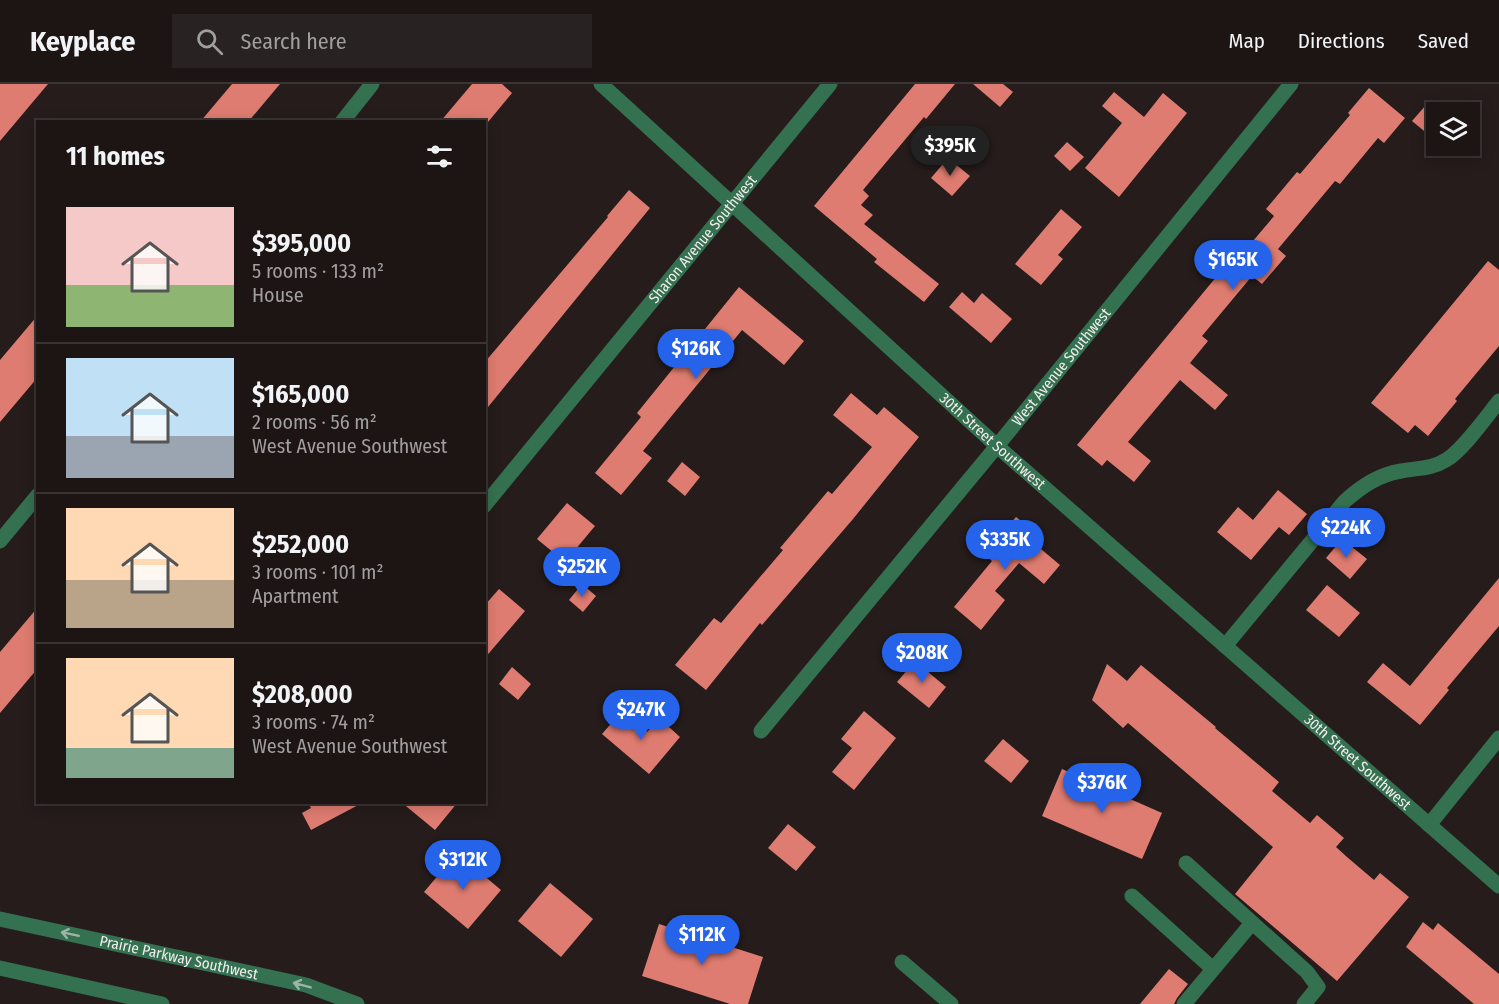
<!DOCTYPE html>
<html lang="en">
<head>
<meta charset="utf-8">
<style>
  body { margin:0; font-family:"Fira Sans Condensed",sans-serif; background:#292222; color:#f1f3f6; height:100vh; display:flex; flex-direction:column; font-size:22px; white-space:nowrap }
  * { box-sizing:border-box; margin:0 }
  p { font-size:20px; color:#a09fa0 }
  .icon { flex:none; width:33px; height:33px; fill:none; stroke:currentColor; stroke-width:2; stroke-linecap:round; stroke-linejoin:round }
  .map { position:relative; flex:1; overflow:hidden }
  .panel { position:absolute; left:36px; top:36px; width:450px; height:684px; display:flex; flex-direction:column; background:#1c1514; border-radius:0px; box-shadow:0 3px 15px #0003,0 0 0 2px #3a3434 }
  .panel>* { flex:none }
  .fabs { position:absolute; left:1426px; top:18px; display:grid; gap:12px }
  .fabs a { display:grid; place-items:center; width:54px; height:54px; border-radius:0px; background:#1c1514; box-shadow:0 3px 15px #0003,0 0 0 2px #3a3434; font-size:30px }
  .price { position:absolute; translate:-50% -51px; padding:0 14px; border-radius:21px; background:#2563eb; color:#fff; font-size:20px; line-height:39px; filter:drop-shadow(0 2px 3px #0008) }
  .price::after { content:''; position:absolute; left:50%; top:36px; width:18px; height:14px; margin-left:-9px; background:inherit; clip-path:polygon(0 0,100% 0,50% 100%) }
  .price.active { background:#222; color:#fff }
  ul { padding:0; list-style:none }
  li { display:flex; align-items:center; gap:18px; height:150px; padding:0 30px }
  li+li { border-top:2px solid #3a3434 }
  li span { display:grid; place-items:center; flex:none; width:168px; height:120px; border-radius:0px; color:#555 }
  li>.icon { margin-inline-start:auto }
  span .icon { width:72px; height:72px; fill:#fffc; stroke-width:1 }
  li b { font-size:26px }
  h2 { display:flex; justify-content:space-between; align-items:center; height:72px; padding:0 30px; font-size:26px }
  header { display:flex; align-items:center; gap:36px; box-sizing:border-box; height:84px; padding:0 30px; background:#1c1514; border-bottom:2px solid #3a3434 }
  header strong { font-size:28px }
  nav { display:flex; gap:33px; margin-inline-start:auto; font-size:21px }
  .search { width:420px; height:54px; background:#292222; display:flex; align-items:center; gap:15px; box-sizing:border-box; padding:0 21px; border-radius:0px; color:#a09fa0; font-size:22px }
  .map>svg:first-child { display:block }
  .building { fill:#df7c71 }
  .lines { fill:none; stroke-linecap:round; stroke-linejoin:round }
  .minor { stroke:#347151; stroke-width:15 }
  .oneway { stroke:#9db5a6 }
  .labels { text-anchor:middle; dominant-baseline:central; stroke-width:6; stroke-linejoin:round; paint-order:stroke }
  .street-label { font-size:15px; fill:#f3eceb; stroke:#1c1312 }
</style>
</head>
<body>
<header>
<strong>Keyplace</strong>
<div class="search"><svg class="icon" aria-label="search" viewBox="0 0 24 24"><circle cx="10" cy="10" r="6"/><path d="M15 15l6 6"/></svg>Search here</div>
<nav><a>Map</a><a>Directions</a><a>Saved</a></nav>
</header>
<div class="map">
<svg width="1499" height="920" viewBox="0 0 1499 920">
  <rect width="100%" height="100%" fill="#251c1b"/>
  <g class="building">
    <polygon points="0,0 48,0 0,57"/>
    <polygon points="232,0 280,0 248,38 200,38"/>
    <polygon points="472,0 502,0 512,9 488,38 440,38"/>
    <polygon points="915,0 955,0 926,35 924,33 863,106 869,112 861,121 873,131 864,140 939,200 924,218 874,178 877,175 814,122"/>
    <polygon points="973,0 1003,0 1013,8 1000,23"/>
    <polygon points="1369,4 1405,34 1384,59 1378,54 1340,100 1335,97 1278,165 1286,172 1262,200 1252,192 1202,252 1208,257 1190,279 1228,311 1215,326 1180,296 1128,358 1151,377 1134,398 1107,376 1102,382 1077,361 1222,186 1226,189 1274,132 1266,125 1297,88 1300,90 1350,31 1348,29"/>
    <polygon points="1114,8 1144,33 1163,9 1187,29 1119,113 1085,84 1122,39 1102,22"/>
    <polygon points="1426,21 1437,30 1437,41 1429,51 1412,37"/>
    <polygon points="1067,58 1084,73 1070,87 1054,72"/>
    <polygon points="948,74 970,92 952,112 931,94"/>
    <polygon points="629,106 650,124 484,328 484,279 608,133 607,132"/>
    <polygon points="1061,125 1082,143 1058,171 1063,175 1041,201 1015,180"/>
    <polygon points="1488,177 1499,186 1499,262 1455,315 1457,317 1428,352 1415,341 1408,349 1371,319"/>
    <polygon points="739,203 804,257 784,281 742,246 643,367 652,374 621,411 595,389 641,333 637,329"/>
    <polygon points="962,208 974,219 982,209 1012,235 991,259 949,223"/>
    <polygon points="38,231 38,293 0,338 0,276"/>
    <polygon points="851,309 877,331 884,323 919,353 853,435 762,541 760,539 706,606 675,581 714,534 721,539 783,466 780,464 828,407 832,410 872,363 833,331"/>
    <polygon points="682,378 700,393 685,412 667,397"/>
    <polygon points="1278,406 1307,430 1289,451 1279,443 1251,476 1217,448 1238,423 1253,436"/>
    <polygon points="567,419 595,442 565,478 537,455"/>
    <polygon points="1016,433 1041,453 1035,460 1060,481 1044,500 1019,479 995,507 1005,516 981,546 954,523 992,477 985,470"/>
    <polygon points="1342,455 1367,475 1350,495 1326,474"/>
    <polygon points="1499,494 1499,542 1447,604 1449,606 1420,641 1367,598 1383,579 1410,602"/>
    <polygon points="582,500 596,512 583,528 569,516"/>
    <polygon points="1327,501 1360,529 1339,553 1306,526"/>
    <polygon points="499,505 525,527 484,575 484,522"/>
    <polygon points="38,523 38,584 0,629 0,568"/>
    <polygon points="915,577 946,603 929,624 897,598"/>
    <polygon points="1107,580 1127,597 1141,581 1216,643 1215,644 1279,698 1272,707 1310,739 1317,731 1344,754 1336,763 1347,773 1374,796 1380,789 1409,813 1337,897 1235,810 1273,763 1128,639 1123,644 1092,616"/>
    <polygon points="512,583 531,600 518,616 499,600"/>
    <polygon points="622,627 647,648 659,634 680,653 649,690 602,650"/>
    <polygon points="864,627 896,654 854,706 832,688 852,664 841,655"/>
    <polygon points="1003,655 1029,677 1011,699 984,677"/>
    <polygon points="1062,685 1162,729 1142,775 1042,732"/>
    <polygon points="308,718 364,718 311,746 302,729 311,724"/>
    <polygon points="401,718 458,718 435,746"/>
    <polygon points="788,740 816,763 796,787 768,764"/>
    <polygon points="457,769 501,806 468,845 424,808"/>
    <polygon points="550,799 593,835 561,873 518,837"/>
    <polygon points="1423,838 1433,846 1438,839 1499,890 1499,920 1474,920 1406,863"/>
    <polygon points="659,840 763,873 748,920 730,920 642,892"/>
    <polygon points="1169,885 1188,900 1177,914 1174,920 1140,920"/>
  </g>
  <g class="lines">
    <g class="minor">
      <path id="s1" d="M601,0L997,362L1499,802"/>
      <polyline points="342,38 372,0"/>
      <path id="s2" d="M484,422L830,0"/>
      <polyline points="0,457 38,411"/>
      <path d="M1225,562L1345,417C1362,402 1378,391 1401,387C1417,384 1432,385 1446,376C1462,367 1487,332 1499,317"/>
      <path id="s3" d="M761,647L997,362L1291,0"/>
      <polyline points="1429,741 1499,654"/>
      <polyline points="1186,779 1307,888 1318,903 1304,920"/>
      <polyline points="1132,812 1213,885"/>
      <path id="s4" d="M0,835L306,901L357,920"/>
      <polyline points="902,878 951,920"/>
      <polyline points="0,884 162,920"/>
      <polyline points="1184,920 1252,839"/>
    </g>
  </g>
  <defs><path id="oneway-shaft" d="M-6 0H5M1.5-3L5.5 0L1.5 3" fill="none" stroke-width="1.6" stroke-linecap="round" stroke-linejoin="round" transform="scale(1.5)"/></defs>
  <g class="oneway">
    <use href="#oneway-shaft" transform="translate(70 850) rotate(-168)"/>
    <use href="#oneway-shaft" transform="translate(302 901) rotate(-165)"/>
  </g>
  <g class="labels">
    <g class="street-label">
      <text stroke="none"><textPath href="#s2" startOffset="345">Sharon Avenue Southwest</textPath></text>
      <text stroke="none"><textPath href="#s3" startOffset="472">West Avenue Southwest</textPath></text>
      <text stroke="none"><textPath href="#s1" startOffset="530">30th Street Southwest</textPath></text>
      <text stroke="none"><textPath href="#s1" startOffset="1016">30th Street Southwest</textPath></text>
      <text stroke="none"><textPath href="#s4" startOffset="183">Prairie Parkway Southwest</textPath></text>
    </g>
  </g>
</svg>
<div class="fabs">
<a><svg class="icon" aria-label="layers" viewBox="0 0 24 24"><path d="M12 4l9 5-9 5-9-5zM3 14l9 5 9-5"/></svg></a>
</div>
<b class="price active" style="left:950px;top:93px">$395K</b>
<b class="price" style="left:1233px;top:207px">$165K</b>
<b class="price" style="left:696px;top:296px">$126K</b>
<b class="price" style="left:1346px;top:475px">$224K</b>
<b class="price" style="left:1005px;top:487px">$335K</b>
<b class="price" style="left:582px;top:514px">$252K</b>
<b class="price" style="left:922px;top:600px">$208K</b>
<b class="price" style="left:641px;top:657px">$247K</b>
<b class="price" style="left:1102px;top:730px">$376K</b>
<b class="price" style="left:463px;top:807px">$312K</b>
<b class="price" style="left:702px;top:882px">$112K</b>
<section class="panel">
<h2>11 homes<svg class="icon" aria-label="filters" viewBox="0 0 24 24"><path d="M4 7h16M4 17h16"/><circle cx="9" cy="7" r="2"/><circle cx="15" cy="17" r="2"/></svg></h2>
<ul>
<li><span style="background:linear-gradient(#f6c9c9 65%,#8fb573 0)"><svg class="icon" aria-label="home" viewBox="0 0 24 24"><path d="M3 11l9-7 9 7M6 9v11h12V9"/></svg></span><div><b>$395,000</b><p>5 rooms · 133 m²</p><p>House</p></div></li>
<li><span style="background:linear-gradient(#bfe0f5 65%,#9aa5b1 0)"><svg class="icon" aria-label="home" viewBox="0 0 24 24"><path d="M3 11l9-7 9 7M6 9v11h12V9"/></svg></span><div><b>$165,000</b><p>2 rooms · 56 m²</p><p>West Avenue Southwest</p></div></li>
<li><span style="background:linear-gradient(#ffd9b3 60%,#b9a48a 0)"><svg class="icon" aria-label="home" viewBox="0 0 24 24"><path d="M3 11l9-7 9 7M6 9v11h12V9"/></svg></span><div><b>$252,000</b><p>3 rooms · 101 m²</p><p>Apartment</p></div></li>
<li><span style="background:linear-gradient(#ffd9b3 75%,#7fa58c 0)"><svg class="icon" aria-label="home" viewBox="0 0 24 24"><path d="M3 11l9-7 9 7M6 9v11h12V9"/></svg></span><div><b>$208,000</b><p>3 rooms · 74 m²</p><p>West Avenue Southwest</p></div></li>
</ul>
</section>
</div>
</body>
</html>
